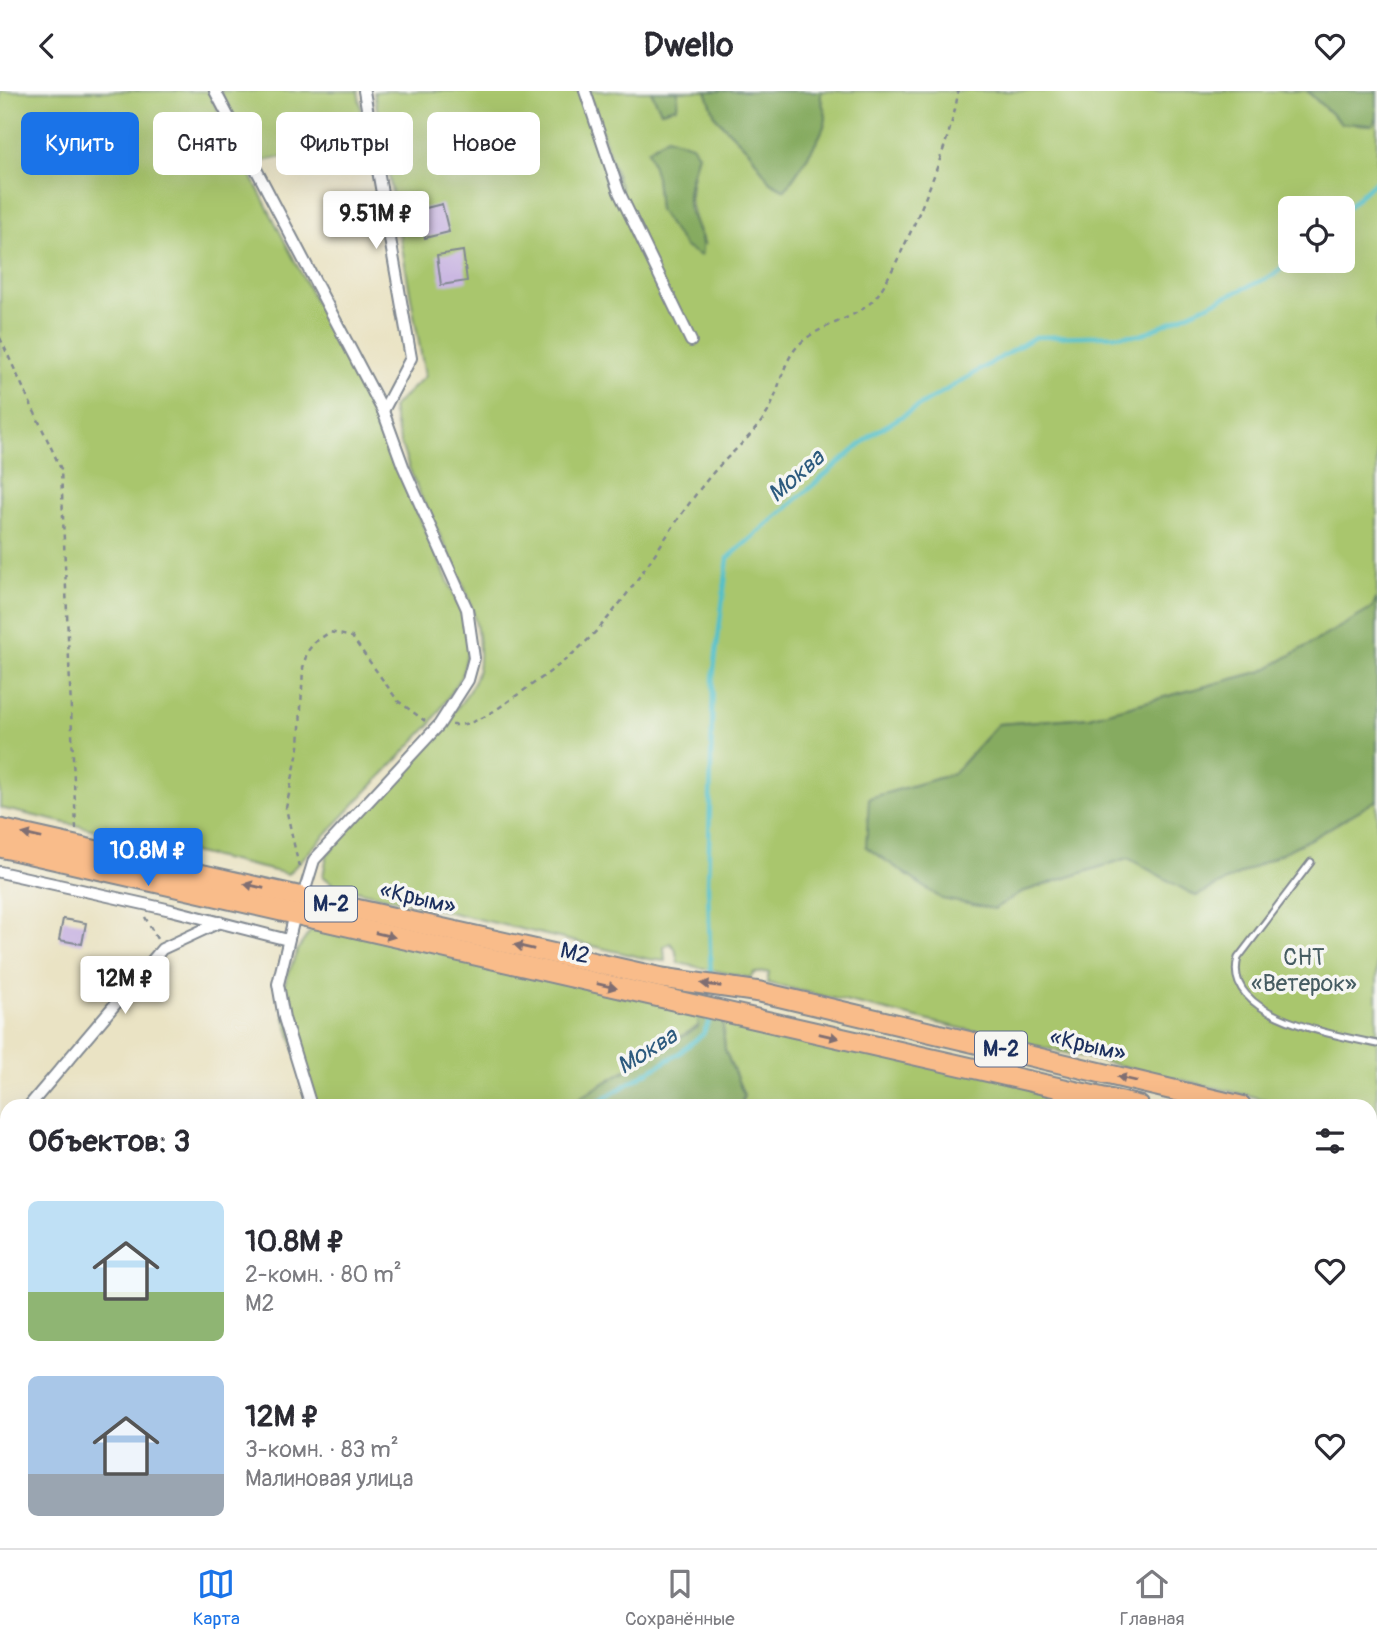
<!DOCTYPE html>
<html lang="ru">
<head>
<meta charset="utf-8">
<style>
  body { margin:0; font-family:Pangolin,sans-serif; background:#f7f7f7; color:#2b2b33; height:100vh; display:flex; flex-direction:column; font-size:26px; white-space:nowrap }
  * { box-sizing:border-box; margin:0 }
  p { font-size:23px; color:#7c7c81 }
  .icon { flex:none; width:38px; height:38px; fill:none; stroke:currentColor; stroke-width:2; stroke-linecap:round; stroke-linejoin:round }
  .map { position:relative; flex:1; overflow:hidden }
  .panel { position:absolute; left:0px; top:1008px; width:1377px; height:450px; display:flex; flex-direction:column; background:#fff; border-radius:21px 21px 0 0; box-shadow:0 7px 28px #0002 }
  .panel>* { flex:none }
  .top-card { position:absolute; left:21px; top:21px; width:700px; height:63px; display:flex; gap:14px }
  .tools { position:absolute; left:1278px; top:105px; display:grid; gap:14px }
  .tools a { display:grid; place-items:center; width:77px; height:77px; border-radius:10px; background:#fff; box-shadow:0 7px 28px #0002; font-size:35px }
  .price { position:absolute; translate:-50% -60px; padding:0 16px; border-radius:7px; background:#fff; color:#222; font-size:23px; line-height:46px; filter:drop-shadow(0 2px 4px #0008) }
  .price::after { content:''; position:absolute; left:50%; top:42px; width:21px; height:16px; margin-left:-10px; background:inherit; clip-path:polygon(0 0,100% 0,50% 100%) }
  .price.current { background:#1a73e8; color:#fff }
  ul { padding:0; list-style:none }
  li { display:flex; align-items:center; gap:21px; height:175px; padding:0 28px }
  li span { display:grid; place-items:center; flex:none; width:196px; height:140px; border-radius:10px; color:#555 }
  li>.icon { margin-inline-start:auto }
  span .icon { width:84px; height:84px; fill:#fffc; stroke-width:1 }
  li b { font-size:30px }
  h2 { display:flex; justify-content:space-between; align-items:center; height:84px; padding:0 28px; font-size:30px }
  .tag { padding:0 24px; border-radius:10px; background:#fff; box-shadow:0 7px 28px #0002; font-size:24px; line-height:63px }
  .tag.current { background:#1a73e8; color:#fff }
  header { display:flex; justify-content:space-between; align-items:center; height:91px; padding:0 28px; background:#fff; font-size:32px; font-weight:800 }
  .tab-bar { display:flex; justify-content:space-around; align-items:center; height:98px; border-top:2px solid #e1e1e2; background:#fff; font-size:19px; color:#7c7c81 }
  .tab-bar a { display:grid; justify-items:center; gap:4px }
  .tab-bar .current { color:#1a73e8 }
  .map>svg:first-child { display:block }
  .green { fill:#a9c66d; stroke:#627a66; stroke-width:2; fill-rule:evenodd }
  .forest { fill:#86ab60; stroke:#506d5f; stroke-width:2 }
  .lines { fill:none; stroke-linecap:round; stroke-linejoin:round }
  .stream { stroke:#52c0c9; stroke-width:4.5 }
  .building { fill:#cbb8e2 }
  .service-casing { stroke:#828991; stroke-width:9 }
  .minor-casing { stroke:#828991; stroke-width:14 }
  .trunk-casing { stroke:#828991; stroke-width:23 }
  .path { stroke:#828991; stroke-width:2.5; stroke-dasharray:5 5; stroke-linecap:butt }
  .service { stroke:#fff; stroke-width:5 }
  .minor { stroke:#fff; stroke-width:10 }
  .trunk { stroke:#f9bc8a; stroke-width:19 }
  .oneway { fill:#7f6e72 }
  .labels { text-anchor:middle; dominant-baseline:central; stroke-width:7; stroke-linejoin:round; paint-order:stroke }
  .shield { fill:#f6f6f2; stroke:#5d6b8a; stroke-width:2 }
  .shield-label { font-size:21px; font-weight:bold; fill:#1b2f5e }
  .street-label { font-size:23px; fill:#1b2f5e; stroke:#f6f6f2 }
  .park-label { font-size:23px; fill:#465c62; stroke:#f6f6f2 }
  .water-label { font-size:24px; font-style:italic; fill:#2c5a7e; stroke:#f6f6f2 }
</style>
</head>
<body>
<header><svg class="icon" aria-label="back" viewBox="0 0 24 24"><path d="M15 5l-7 7 7 7"/></svg>Dwello<svg class="icon" aria-label="heart" viewBox="0 0 24 24"><path d="M12 20l-8-8c-3-5 5-10 8-4 3-6 11-1 8 4z"/></svg></header>
<div class="map">
<svg width="1377" height="1457" viewBox="0 0 1377 1457">
  <rect width="100%" height="100%" fill="#f6f6f2"/>
  <filter id="ink" filterUnits="userSpaceOnUse"><feTurbulence type="fractalNoise" baseFrequency=".0143" numOctaves="2"/><feDisplacementMap in="SourceGraphic" scale="14" xChannelSelector="R" yChannelSelector="G"/><feConvolveMatrix kernelMatrix="1 2 1 2 8 2 1 2 1" color-interpolation-filters="sRGB"/></filter>
  <filter id="wash" filterUnits="userSpaceOnUse"><feTurbulence type="fractalNoise" baseFrequency=".00686" numOctaves="4" result="noise"/><feDisplacementMap in="SourceGraphic" scale="28" xChannelSelector="R" yChannelSelector="G"/><feGaussianBlur stdDeviation="1.57" result="paint"/><feColorMatrix in="noise" values="0 0 0 0 0 0 0 0 0 0 0 0 0 0 0 0 0 1.4 0 .05"/><feComposite in="paint" operator="in"/></filter>
  <g filter="url(#wash)">
    <rect width="100%" height="100%" fill="#eae3c4"/>
    <g class="green">
      <polygon points="0,0 208,0 377,331 461,519 468,544 468,559 462,585 430,634 288,783 0,717"/>
      <polygon points="220,0 358,0 367,49 258,71"/>
      <path d="M381,0H581L622,101L588,0H651L661,20L677,16L678,0H706L716,27L750,61L770,91L785,99C795,83 825,44 826,27C826,17 818,10 822,0H1307L1341,32L1372,34L1377,27V507L1372,518L1263,580L1089,626L998,633L953,683L870,707L994,818L1022,801L1128,767L1196,805L1314,746L1377,709V1034L1370,1032V1015H1293L767,892L769,881L754,882L750,887L678,872L675,857L670,852L664,856L665,870L648,868L334,794L323,785L327,764L461,612C470,599 479,585 479,568C482,513 444,457 422,408C409,379 398,348 392,317L425,285L374,1ZM698,63C686,105 687,113 704,152L659,119L656,86ZM1290,117H1342V170H1290Z"/>
      <polygon points="327,832 698,918 698,935 566,1015 366,1015 364,1012 352,1015 313,1015 285,927 284,894 298,858 311,839"/>
      <polygon points="722,924 1140,1015 741,1015 744,1004 725,959"/>
      <polygon points="1370,1065 1377,1067 1377,1319 1370,1321"/>
      <polygon points="1377,1340 1377,1422 1370,1412 1370,1342"/>
      <polygon points="7,1444 7,1451 79,1451 75,1457 0,1457 0,1446"/>
      <polygon points="192,1451 1037,1451 1027,1457 182,1457"/>
      <polygon points="1077,1451 1329,1451 1331,1457 1077,1457"/>
    </g>
    <g class="forest">
      <polygon points="651,0 678,0 677,16 661,20"/>
      <path d="M706,0H822C818,10 826,17 826,27C825,44 795,83 785,99L770,91L750,61L716,27Z"/>
      <polygon points="1307,0 1377,0 1377,27 1372,34 1341,32"/>
      <path d="M667,46L692,54L698,63C693,79 685,101 689,118C694,136 706,145 701,165L685,156L659,119L656,86L648,59Z"/>
      <polygon points="1377,507 1377,709 1314,746 1196,805 1128,767 1022,801 994,818 942,808 866,756 869,707 953,683 998,633 1089,626 1263,580 1371,518"/>
      <polygon points="698,918 722,924 725,959 744,1004 741,1015 566,1015 698,936"/>
      <polygon points="79,1451 192,1451 182,1457 75,1457"/>
    </g>
    <g class="lines">
      <g class="stream">
        <polyline points="1342,121 1377,89"/>
        <polyline points="711,890 708,796 713,587 728,467 874,342 1035,246 1141,244 1274,184 1290,169"/>
        <polyline points="591,1015 678,963 703,943 711,926"/>
        <polyline points="138,1457 146,1451"/>
      </g>
    </g>
    <g id="blocks">
      <g class="building">
        <polygon points="442,113 449,141 425,147 418,119"/>
        <polygon points="463,160 467,190 441,194 437,164"/>
        <polygon points="63,828 86,832 82,853 59,849"/>
        <polygon points="0,1302 7,1321 7,1325 0,1328"/>
      </g>
    </g>
  </g>
  <g filter="url(#ink)">
    <use href="#blocks" fill-opacity="0" stroke="#828991" stroke-width="2"/>
    <g class="lines">
      <g class="service-casing">
        <g id="service">
          <path d="M1311,771L1238,867C1221,926 1336,944 1377,953"/>
          <polyline points="1333,1451 1336,1457"/>
        </g>
      </g>
      <g class="minor-casing">
        <g id="minor">
          <polyline points="215,0 383,320 403,375 467,518 474,567 468,589 439,634 314,769 303,805"/>
          <polyline points="364,0 411,267 383,320"/>
          <polyline points="585,0 619,101 691,250"/>
          <polyline points="0,781 171,819 288,849"/>
          <polyline points="295,823 278,893 284,927 311,1015"/>
          <polyline points="29,1015 162,858 220,831"/>
          <polyline points="0,1050 7,1041"/>
          <polyline points="0,1292 7,1290"/>
          <polyline points="1370,1331 1377,1329"/>
          <polyline points="1043,1457 1054,1451"/>
        </g>
      </g>
      <g class="trunk-casing">
        <g id="trunk">
          <polyline points="0,738 662,887 760,901 1241,1015"/>
          <polyline points="0,756 1139,1015"/>
          <polyline points="1370,1046 1377,1047"/>
          <polyline points="1370,1067 1377,1069"/>
        </g>
      </g>
      <g class="path">
        <polyline points="0,247 61,378 76,738"/>
        <path d="M452,634C475,635 494,620 513,607C534,592 557,577 577,559C632,510 665,439 712,383C730,362 751,347 766,324C778,306 780,280 793,261C813,231 859,232 879,202C905,162 954,46 958,0"/>
        <polyline points="299,776 286,717 299,656 303,577 307,561 315,551 330,541 352,546 398,610 425,630"/>
        <polyline points="145,826 157,848"/>
        <polyline points="1369,1451 1377,1457"/>
      </g>
      <use href="#service" class="service"/>
      <use href="#minor" class="minor"/>
      <use href="#trunk" class="trunk"/>
    </g>
    <defs><path id="oneway-solid" d="M-6-.8H1V-3.2L6.5 0L1 3.2V.8H-6Z" transform="scale(1.75)"/></defs>
    <g class="oneway">
      <use href="#oneway-solid" transform="translate(32 745) rotate(-167)"/>
      <use href="#oneway-solid" transform="translate(254 795) rotate(-167)"/>
      <use href="#oneway-solid" transform="translate(385 844) rotate(13)"/>
      <use href="#oneway-solid" transform="translate(524 856) rotate(-167)"/>
      <use href="#oneway-solid" transform="translate(711 894) rotate(-172)"/>
      <use href="#oneway-solid" transform="translate(607 895) rotate(13)"/>
      <use href="#oneway-solid" transform="translate(829 945) rotate(13)"/>
      <use href="#oneway-solid" transform="translate(1127 988) rotate(-167)"/>
    </g>
  </g>
  <g class="labels">
    <g class="shield">
      <rect x="305" y="795.5" width="52" height="35" rx="5"/>
      <rect x="975" y="940.5" width="52" height="35" rx="5"/>
    </g>
    <g class="shield-label">
      <text x="331" y="813">М-2</text>
      <text x="1001" y="958">М-2</text>
    </g>
    <g class="street-label">
      <text transform="translate(418 807) rotate(13)">«Крым»</text>
      <text transform="translate(575 862) rotate(13)">М2</text>
      <text transform="translate(1088 954) rotate(13)">«Крым»</text>
    </g>
    <g class="park-label">
      <text x="1304" y="866">СНТ<tspan x="1304" dy="26">«Ветерок»</tspan></text>
    </g>
    <g class="water-label">
      <text transform="translate(796 385) rotate(-41)">Моква</text>
      <text transform="translate(647 960) rotate(-32)">Моква</text>
    </g>
  </g>
</svg>
<div class="tools">
<a><svg class="icon" aria-label="locate" viewBox="0 0 24 24"><circle cx="12" cy="12" r="6"/><path d="M12 2v4M12 18v4M2 12h4M18 12h4"/></svg></a>
</div>
<b class="price" style="left:376px;top:160px">9.51M ₽</b>
<b class="price current" style="left:148px;top:797px">10.8M ₽</b>
<b class="price" style="left:125px;top:925px">12M ₽</b>
<div class="top-card">
<a class="tag current">Купить</a>
<a class="tag">Снять</a>
<a class="tag">Фильтры</a>
<a class="tag">Новое</a>
</div>
<section class="panel">
<h2>Объектов: 3<svg class="icon" aria-label="filters" viewBox="0 0 24 24"><path d="M4 7h16M4 17h16"/><circle cx="9" cy="7" r="2"/><circle cx="15" cy="17" r="2"/></svg></h2>
<ul>
<li><span style="background:linear-gradient(#bfe0f5 65%,#8fb573 0)"><svg class="icon" aria-label="home" viewBox="0 0 24 24"><path d="M3 11l9-7 9 7M6 9v11h12V9"/></svg></span><div><b>10.8M ₽</b><p>2-комн. · 80 m²</p><p>М2</p></div><svg class="icon" aria-label="heart" viewBox="0 0 24 24"><path d="M12 20l-8-8c-3-5 5-10 8-4 3-6 11-1 8 4z"/></svg></li>
<li><span style="background:linear-gradient(#a9c7e8 70%,#9aa5b1 0)"><svg class="icon" aria-label="home" viewBox="0 0 24 24"><path d="M3 11l9-7 9 7M6 9v11h12V9"/></svg></span><div><b>12M ₽</b><p>3-комн. · 83 m²</p><p>Малиновая улица</p></div><svg class="icon" aria-label="heart" viewBox="0 0 24 24"><path d="M12 20l-8-8c-3-5 5-10 8-4 3-6 11-1 8 4z"/></svg></li>
</ul>
</section>
</div>
<nav class="tab-bar">
<a class="current"><svg class="icon" aria-label="map" viewBox="0 0 24 24"><path d="M3 6l6-2 6 2 6-2v14l-6 2-6-2-6 2zM9 4v14M15 6v14"/></svg>Карта</a>
<a><svg class="icon" aria-label="saved" viewBox="0 0 24 24"><path d="M7 4h10v16l-5-4-5 4z"/></svg>Сохранённые</a>
<a><svg class="icon" aria-label="home" viewBox="0 0 24 24"><path d="M3 11l9-7 9 7M6 9v11h12V9"/></svg>Главная</a>
</nav>
</body>
</html>
